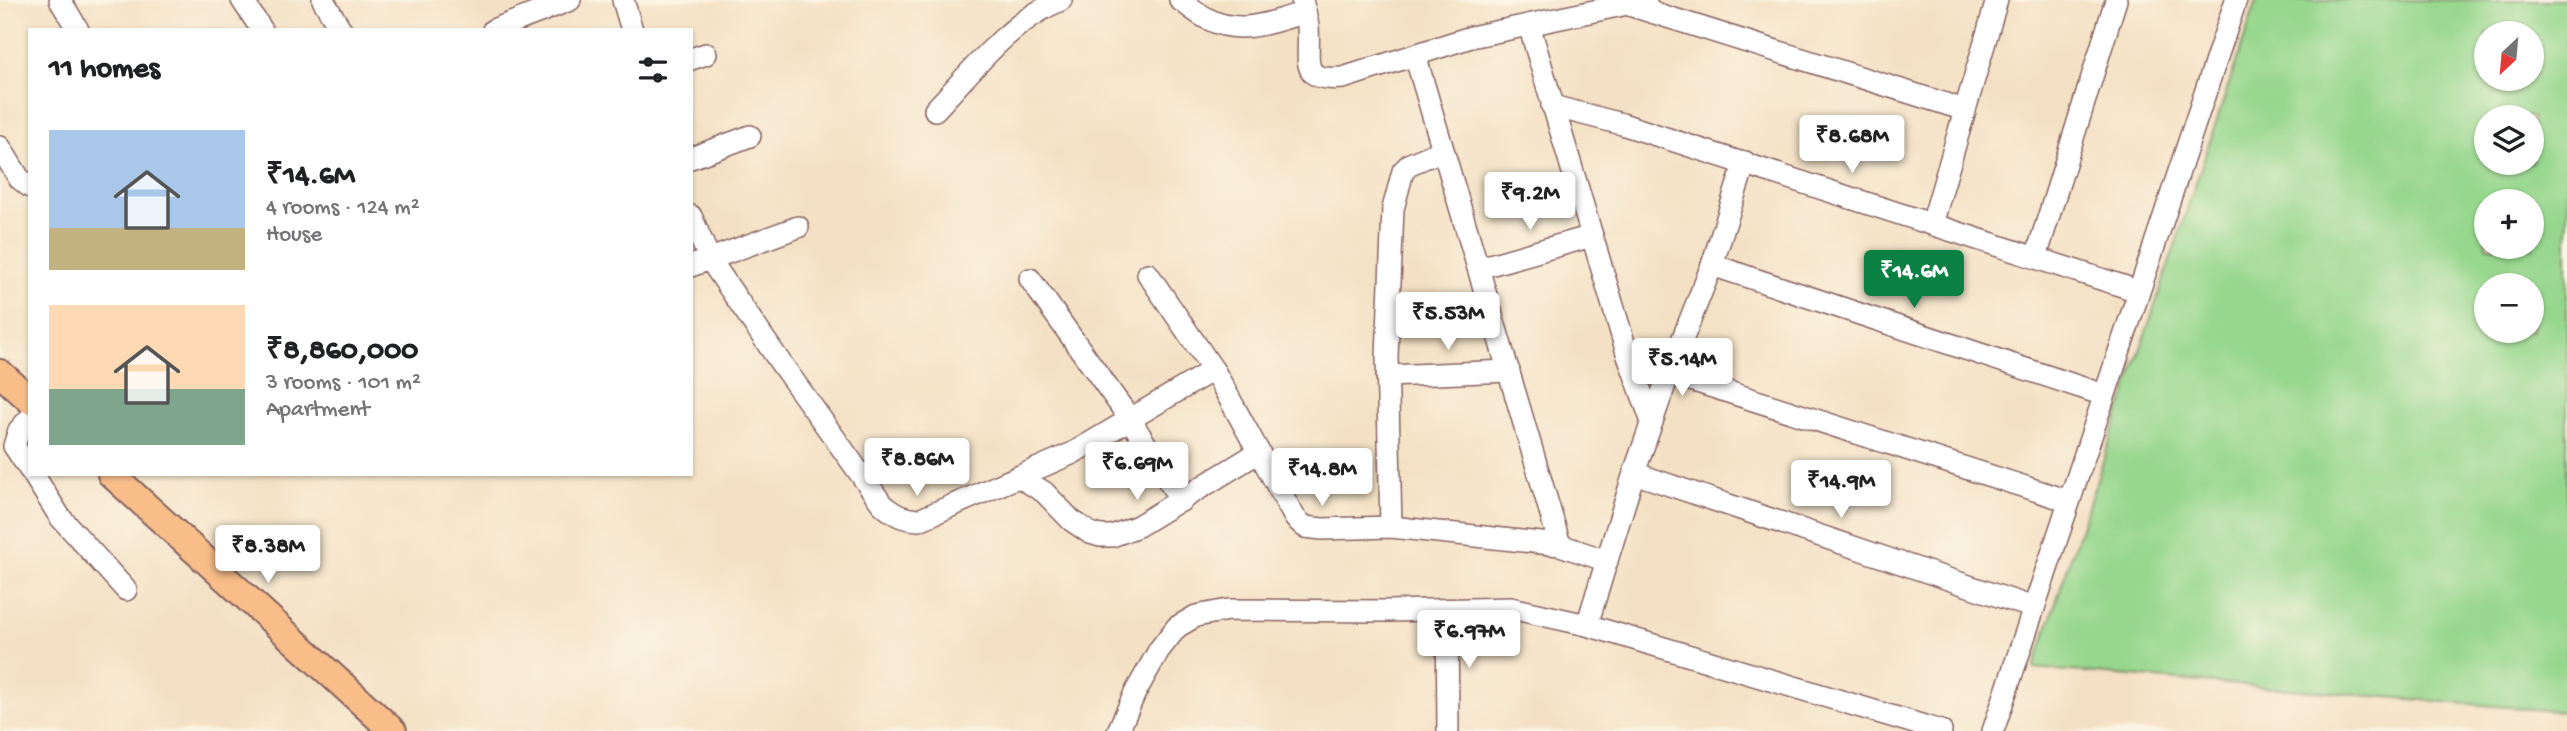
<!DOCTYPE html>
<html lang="en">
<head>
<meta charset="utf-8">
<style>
  body { margin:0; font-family:"Gochi Hand",sans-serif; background:#f2f2f2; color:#202124; height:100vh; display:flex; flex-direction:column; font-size:26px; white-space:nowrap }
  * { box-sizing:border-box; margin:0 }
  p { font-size:23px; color:#757577 }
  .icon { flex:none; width:38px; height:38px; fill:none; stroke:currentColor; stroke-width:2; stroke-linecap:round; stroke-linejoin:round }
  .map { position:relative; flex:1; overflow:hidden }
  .drawer { position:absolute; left:28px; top:28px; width:665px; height:448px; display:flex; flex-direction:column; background:#fff; border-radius:0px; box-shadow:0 2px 5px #0004 }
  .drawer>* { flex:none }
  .needle { width:46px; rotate:206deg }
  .tools { position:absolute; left:2474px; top:21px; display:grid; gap:14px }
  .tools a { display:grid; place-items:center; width:70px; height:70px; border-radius:50%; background:#fff; box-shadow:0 2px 5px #0004; font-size:35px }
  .price { position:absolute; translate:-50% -60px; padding:0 16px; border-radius:7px; background:#fff; color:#222; font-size:23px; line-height:46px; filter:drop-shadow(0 2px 4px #0008) }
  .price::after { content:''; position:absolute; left:50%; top:42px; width:21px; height:16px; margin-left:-10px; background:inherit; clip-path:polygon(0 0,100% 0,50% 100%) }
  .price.current { background:#0b8043; color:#fff }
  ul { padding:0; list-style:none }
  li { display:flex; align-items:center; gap:21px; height:175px; padding:0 21px }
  li span { display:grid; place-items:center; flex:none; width:196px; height:140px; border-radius:0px; color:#555 }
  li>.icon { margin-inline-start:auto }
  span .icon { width:84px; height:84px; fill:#fffc; stroke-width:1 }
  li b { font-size:30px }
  h2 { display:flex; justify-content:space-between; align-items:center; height:84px; padding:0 21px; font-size:30px }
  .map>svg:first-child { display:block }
  .green { fill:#96d78d; stroke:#707b5c; stroke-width:2; fill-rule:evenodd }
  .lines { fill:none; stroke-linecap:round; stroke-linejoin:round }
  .minor-casing { stroke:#866361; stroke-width:24 }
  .major-casing { stroke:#866361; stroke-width:30 }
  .minor { stroke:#fff; stroke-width:21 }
  .major { stroke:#f8bd89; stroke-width:26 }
</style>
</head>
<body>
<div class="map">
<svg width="2567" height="731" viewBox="0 0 2567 731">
  <rect width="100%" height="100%" fill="#fcf5e5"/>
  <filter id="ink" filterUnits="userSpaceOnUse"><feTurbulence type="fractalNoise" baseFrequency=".0143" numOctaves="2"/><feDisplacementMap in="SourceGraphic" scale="14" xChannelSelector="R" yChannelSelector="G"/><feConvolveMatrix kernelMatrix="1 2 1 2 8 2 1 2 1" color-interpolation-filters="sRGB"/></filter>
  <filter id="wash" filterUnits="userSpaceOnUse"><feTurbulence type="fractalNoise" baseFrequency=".00686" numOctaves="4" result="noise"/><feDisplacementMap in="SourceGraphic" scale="28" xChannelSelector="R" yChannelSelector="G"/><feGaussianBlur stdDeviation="1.57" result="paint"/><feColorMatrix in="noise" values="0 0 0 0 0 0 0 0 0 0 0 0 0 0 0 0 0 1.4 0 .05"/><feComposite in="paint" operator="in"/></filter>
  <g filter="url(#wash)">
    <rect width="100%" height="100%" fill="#f4e1c5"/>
    <path class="green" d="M2257,0H2567V712L2034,668ZM2487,33H2532V79H2487ZM2487,117H2532V163H2487ZM2487,201H2532V247H2487ZM2487,285H2532V331H2487Z"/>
  </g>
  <g filter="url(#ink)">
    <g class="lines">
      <g class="minor-casing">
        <g id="minor">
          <polyline points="60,0 78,30"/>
          <polyline points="242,0 262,30"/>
          <polyline points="323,0 341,30"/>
          <polyline points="623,0 632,30"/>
          <path d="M1180,0C1189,6 1198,14 1208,19C1240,36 1273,22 1305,12"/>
          <path d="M1302,0C1304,9 1307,18 1308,27C1311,60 1297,82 1343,78L1471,37L1646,0"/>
          <polyline points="1629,5 1965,110"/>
          <polyline points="1529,25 1628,356 1652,422"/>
          <polyline points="493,30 570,0"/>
          <polyline points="1415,55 1560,545"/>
          <polyline points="691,59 706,54"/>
          <polyline points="1552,106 1622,124 2138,291"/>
          <path d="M935,110C972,71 1010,21 1061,0"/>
          <polyline points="0,147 19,178 30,187"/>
          <polyline points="691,158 750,136"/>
          <path d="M691,216L709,258L780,362L882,504C894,515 903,519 919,520L1073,453L1213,370"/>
          <polyline points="1932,224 1997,0"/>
          <polyline points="2036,257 2116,0"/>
          <polyline points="1712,265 2104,395"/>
          <polyline points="691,266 798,227"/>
          <polyline points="1479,268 1592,236"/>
          <polyline points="1148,274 1216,374 1295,518 1305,527 1322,529 1391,527 1560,545 1607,561"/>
          <polyline points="1030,279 1130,419 1181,501"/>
          <polyline points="1669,373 2069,501"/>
          <polyline points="1387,376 1509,371"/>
          <polyline points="30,418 19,430 14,446 30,470"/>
          <polyline points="1634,473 2034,608"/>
          <polyline points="33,474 60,517 126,590"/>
          <polyline points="1019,477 1044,492 1071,520 1090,533 1100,536 1112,536 1138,526 1259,452"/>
          <polyline points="1391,527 1387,357 1393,209 1403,171 1410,164 1443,150"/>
          <polyline points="1447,610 1448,731"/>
          <polyline points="1587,625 1634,473 1669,373 1712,265 1745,162"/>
          <polyline points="1118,731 1135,693 1159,650 1177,627 1196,616 1228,610 1388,611 1511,608 1587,625 1941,731"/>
          <polyline points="1993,731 2236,0"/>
        </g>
      </g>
      <g class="major-casing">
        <g id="major">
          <polyline points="0,373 30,400"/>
          <polyline points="111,474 393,731"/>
        </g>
      </g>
      <use href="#minor" class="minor"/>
      <use href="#major" class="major"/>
    </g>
  </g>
</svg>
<div class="tools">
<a><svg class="needle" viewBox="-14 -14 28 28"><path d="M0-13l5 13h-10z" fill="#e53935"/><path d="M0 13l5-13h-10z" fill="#757577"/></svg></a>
<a><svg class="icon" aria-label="layers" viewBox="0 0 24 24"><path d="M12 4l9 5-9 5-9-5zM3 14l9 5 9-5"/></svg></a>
<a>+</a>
<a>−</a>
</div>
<b class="price" style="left:1852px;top:175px">₹8.68M</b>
<b class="price" style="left:1530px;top:232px">₹9.2M</b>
<b class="price current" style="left:1914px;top:310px">₹14.6M</b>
<b class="price" style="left:1448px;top:352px">₹5.53M</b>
<b class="price" style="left:1682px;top:398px">₹5.14M</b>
<b class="price" style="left:917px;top:498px">₹8.86M</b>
<b class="price" style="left:1137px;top:502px">₹6.69M</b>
<b class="price" style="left:1322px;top:508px">₹14.8M</b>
<b class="price" style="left:1841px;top:520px">₹14.9M</b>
<b class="price" style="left:268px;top:585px">₹8.38M</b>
<b class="price" style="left:1469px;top:670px">₹6.97M</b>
<section class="drawer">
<h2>11 homes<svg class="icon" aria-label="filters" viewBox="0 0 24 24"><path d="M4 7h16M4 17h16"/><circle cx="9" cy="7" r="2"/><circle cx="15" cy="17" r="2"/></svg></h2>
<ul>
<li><span style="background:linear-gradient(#a9c7e8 70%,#c2b280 0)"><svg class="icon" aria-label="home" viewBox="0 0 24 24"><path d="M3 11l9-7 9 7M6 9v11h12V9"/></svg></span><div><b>₹14.6M</b><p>4 rooms · 124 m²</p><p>House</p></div></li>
<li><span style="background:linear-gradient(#ffd9b3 60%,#7fa58c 0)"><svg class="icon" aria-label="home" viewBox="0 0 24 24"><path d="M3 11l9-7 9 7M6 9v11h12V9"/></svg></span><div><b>₹8,860,000</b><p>3 rooms · 101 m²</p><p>Apartment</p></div></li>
</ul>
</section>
</div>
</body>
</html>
